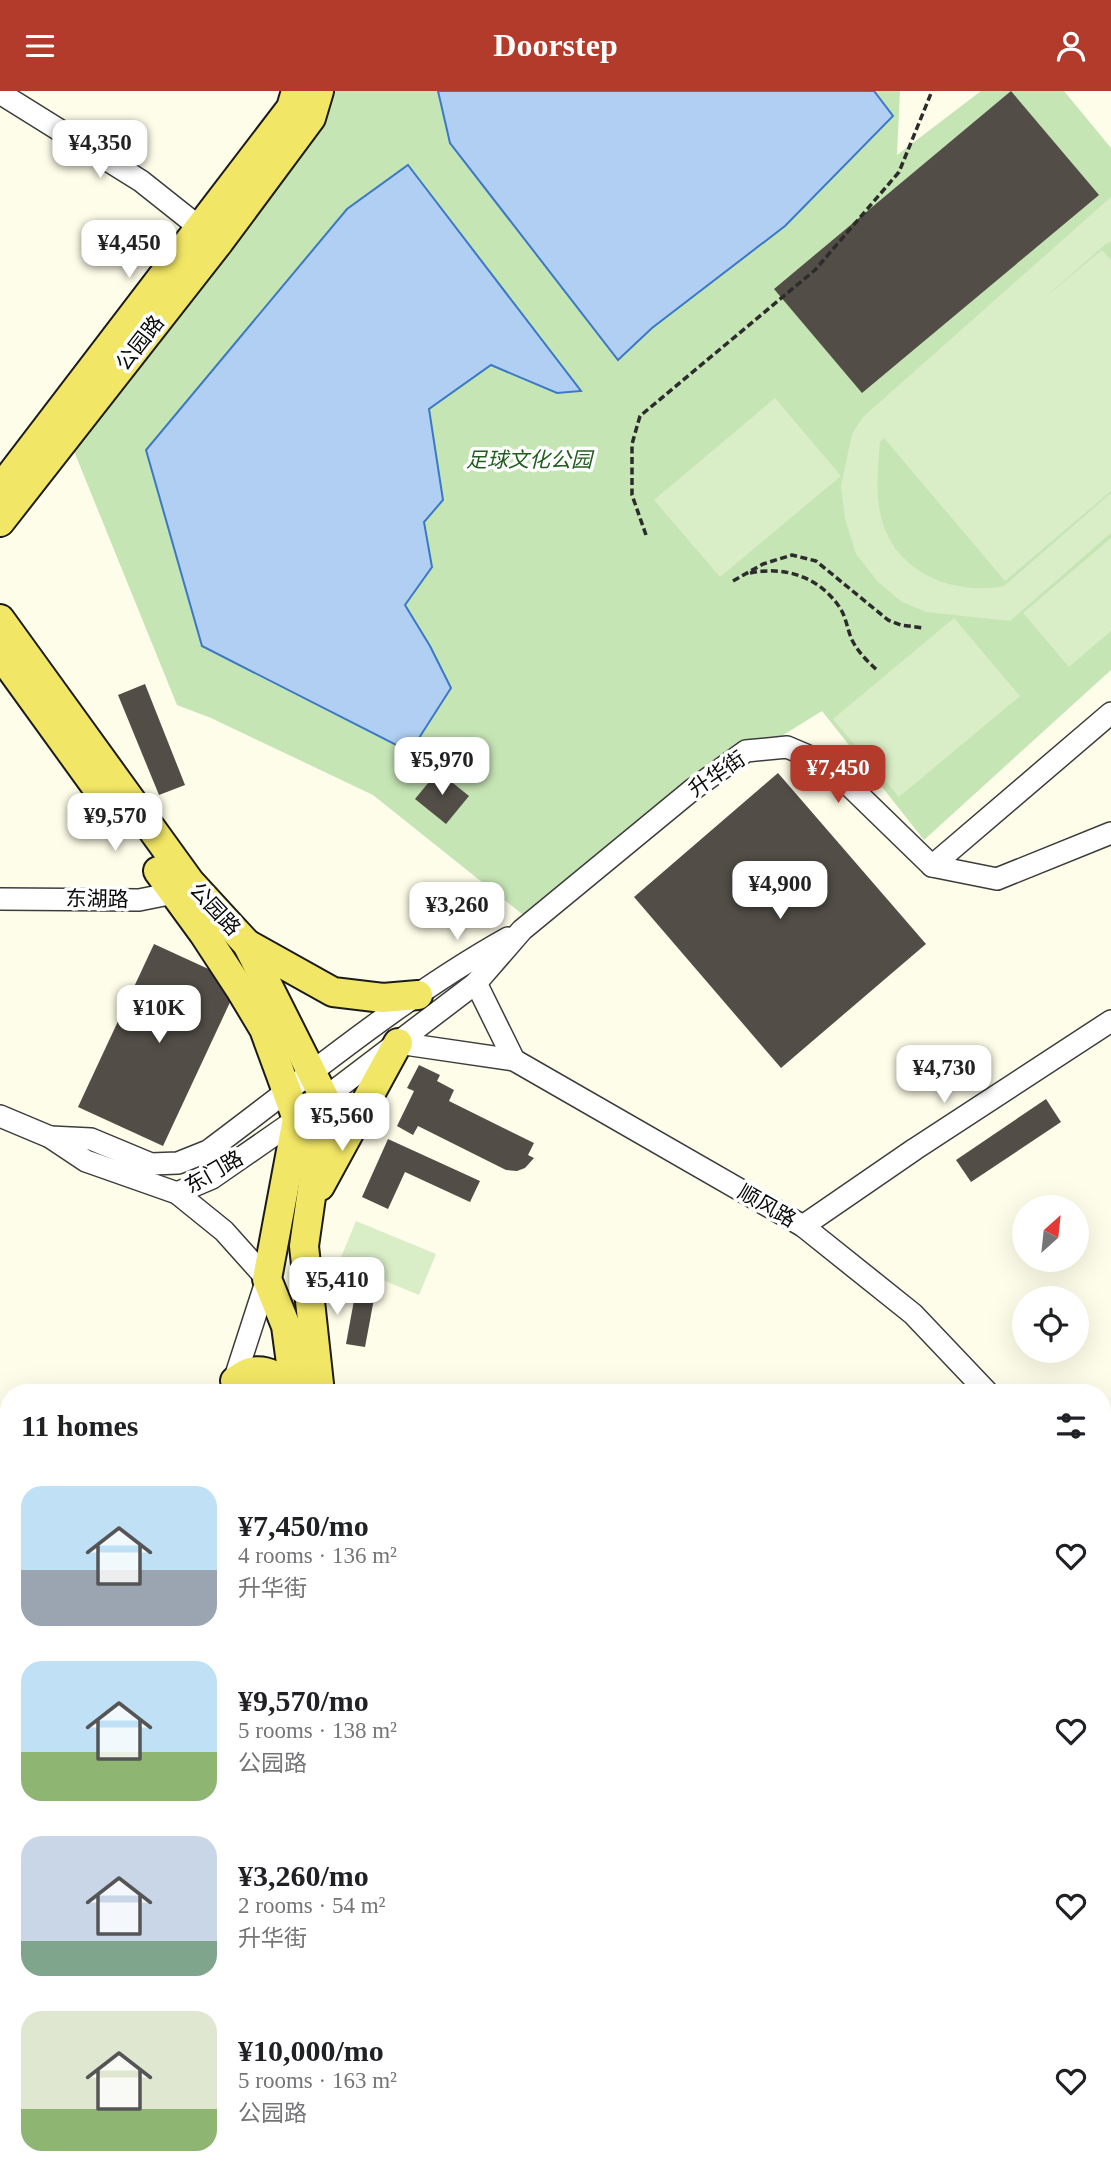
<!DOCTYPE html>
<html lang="en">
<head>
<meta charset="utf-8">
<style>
  body { margin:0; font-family:"Times New Roman","Noto Sans SC",serif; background:#f2f2f2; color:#202124; height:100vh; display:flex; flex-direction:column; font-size:26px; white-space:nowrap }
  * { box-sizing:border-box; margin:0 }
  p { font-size:23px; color:#757577 }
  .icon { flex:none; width:38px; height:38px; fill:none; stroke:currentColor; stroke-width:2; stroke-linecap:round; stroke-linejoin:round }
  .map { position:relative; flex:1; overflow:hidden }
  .side { position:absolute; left:0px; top:1293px; width:1111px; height:800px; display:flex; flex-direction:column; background:#fff; border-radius:28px 28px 0 0; box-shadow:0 7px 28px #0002 }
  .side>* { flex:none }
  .needle { width:46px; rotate:27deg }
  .tools { position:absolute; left:1012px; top:1104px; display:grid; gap:14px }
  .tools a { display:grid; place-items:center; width:77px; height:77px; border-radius:50%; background:#fff; box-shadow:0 7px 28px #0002; font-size:35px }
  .price { position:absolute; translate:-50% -60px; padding:0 16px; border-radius:14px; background:#fff; color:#222; font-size:23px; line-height:46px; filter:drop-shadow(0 2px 4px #0008) }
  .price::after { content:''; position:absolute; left:50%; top:42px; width:21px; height:16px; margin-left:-10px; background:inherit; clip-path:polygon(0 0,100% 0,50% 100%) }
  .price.active { background:#b23b2b; color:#fff }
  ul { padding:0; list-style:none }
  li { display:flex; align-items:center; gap:21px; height:175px; padding:0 21px }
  li span { display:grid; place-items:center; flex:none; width:196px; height:140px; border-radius:21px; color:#555 }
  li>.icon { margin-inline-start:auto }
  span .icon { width:84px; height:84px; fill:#fffc; stroke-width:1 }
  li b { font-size:30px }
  h2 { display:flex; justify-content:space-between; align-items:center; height:84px; padding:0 21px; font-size:30px }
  header { display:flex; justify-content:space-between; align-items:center; height:91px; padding:0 21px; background:#b23b2b; color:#fff; font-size:32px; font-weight:800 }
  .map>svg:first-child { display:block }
  .green { fill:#c6e5b5 }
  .pitch { fill:#d9edc7 }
  .water { fill:#b0cff2; stroke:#3b78c5; stroke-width:2 }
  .pier { fill:#fefde9 }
  .building { fill:#524d47 }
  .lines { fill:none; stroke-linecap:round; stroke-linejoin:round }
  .minor-casing { stroke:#3d3d3d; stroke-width:24 }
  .major-casing { stroke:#1b1b1b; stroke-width:32 }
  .path { stroke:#2c2c2c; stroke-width:3.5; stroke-dasharray:7 3.5; stroke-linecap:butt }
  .minor { stroke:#fff; stroke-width:21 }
  .major { stroke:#f1e665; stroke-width:28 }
  .labels { text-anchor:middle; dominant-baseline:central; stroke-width:7; stroke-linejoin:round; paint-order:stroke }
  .street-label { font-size:21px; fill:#0a0a0a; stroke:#fff }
  .park-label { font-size:21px; font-style:italic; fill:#225e1f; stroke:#fff }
</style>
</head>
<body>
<header><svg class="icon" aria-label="menu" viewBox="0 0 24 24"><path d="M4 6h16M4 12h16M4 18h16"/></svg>Doorstep<svg class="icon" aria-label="person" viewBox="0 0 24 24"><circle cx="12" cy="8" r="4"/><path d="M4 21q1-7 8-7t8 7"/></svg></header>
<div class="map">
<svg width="1111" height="2092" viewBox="0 0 1111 2092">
  <rect width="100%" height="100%" fill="#fefde9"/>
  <polygon class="green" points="324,0 900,0 897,64 981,0 1064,0 1111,57 1111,579 924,749 822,620 708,691 532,831 373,704 211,627 177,614 65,338"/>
  <g class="pitch">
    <path d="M1111,106V151L1107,152L1043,208L1102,159L1111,169V400L1005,490L884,347L880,351C878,375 875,401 881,426C894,481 953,505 1004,495L1111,402V442L1010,530L926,521L902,511L878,491L856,463L845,428L841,395L852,343L863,326Z"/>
    <polygon points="775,307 841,385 720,486 654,409"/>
    <polygon points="1111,447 1111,540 1069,576 1023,522"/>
    <polygon points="954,527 1020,605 899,706 833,628"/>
    <polygon points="356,1130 436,1163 419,1204 339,1171"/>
  </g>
  <g class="water">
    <polygon points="438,0 874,0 893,25 785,135 652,237 618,269 450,52"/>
    <polygon points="408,74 581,300 557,302 491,274 429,318 443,409 424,431 432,476 405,514 430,555 451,597 410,661 202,555 146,359 347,118"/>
    <polygon points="0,1549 9,1552 9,2084 1102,2084 1103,2033 1111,2040 1111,2092 0,2092"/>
  </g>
  <polygon class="pier" points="9,1774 9,1924 0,1946 0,1796"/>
  <g class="building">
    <polygon points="1011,0 1099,104 862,302 774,198"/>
    <polygon points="145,593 185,694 159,704 118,604"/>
    <polygon points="438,680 469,705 446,733 415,708"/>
    <polygon points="778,682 926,853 781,977 634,806"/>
    <polygon points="154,853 239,892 163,1055 78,1016"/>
    <polygon points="419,974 440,984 437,990 454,999 449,1010 534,1052 528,1064 534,1067 525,1077 517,1080 506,1079 418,1035 413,1044 397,1035 414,1000 407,997"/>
    <polygon points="1046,1008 1061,1031 971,1091 956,1069"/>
    <polygon points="388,1048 480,1090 470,1111 405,1081 388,1118 362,1106"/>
    <polygon points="357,1193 376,1197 365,1256 346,1253"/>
    <polygon points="1102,1436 1111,1445 1111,1489 1102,1480"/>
    <polygon points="1102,1666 1111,1674 1111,1687 1102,1697"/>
  </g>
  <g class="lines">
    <g class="minor-casing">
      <g id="minor">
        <polyline points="0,2 141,90 209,144"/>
        <polyline points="932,775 997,788 1111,742"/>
        <polyline points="0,808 139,809 174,802 185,794"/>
        <polyline points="476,892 514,969"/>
        <polyline points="398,952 514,969 803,1135 913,1223 988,1302"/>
        <polyline points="0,1025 50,1046 86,1070 177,1102 224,1140 267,1188 232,1296"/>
        <path d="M50,1046L91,1048L151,1073L178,1072L208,1060C306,987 401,907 508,847"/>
        <polyline points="177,1102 212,1087 297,1028 476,892 522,839 692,699 746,660 787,656 827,673 932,775 1111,622"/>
        <polyline points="803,1135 915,1058 1111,930"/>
        <polyline points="1102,1422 1111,1431"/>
        <polyline points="0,1436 9,1438"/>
        <polyline points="1102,1845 1111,1830"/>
        <polyline points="0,1852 9,1832"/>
        <polyline points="1102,1873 1111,1881"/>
      </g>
    </g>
    <g class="major-casing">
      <g id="major">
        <polyline points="0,398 291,17 296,0"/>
        <polyline points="0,431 219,151 311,27 319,0"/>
        <polyline points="0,528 190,791 247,853 325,1008 304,1155 320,1302"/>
        <polyline points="0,563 113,719"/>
        <polyline points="158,780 204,843 240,898 264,938 297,1028 267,1188 286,1235 295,1302"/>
        <polyline points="247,853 333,901 383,907 418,904"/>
        <polyline points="320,1095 398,952"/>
        <path d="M235,1290C239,1287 246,1282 251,1281C267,1277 282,1288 294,1298"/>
        <polyline points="1102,1956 1111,1964"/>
        <polyline points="1102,1980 1111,1988"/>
      </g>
    </g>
    <g class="path">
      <polyline points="646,444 632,404 632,353 640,325 815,179 899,81 932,0"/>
      <path d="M750,482C784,475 817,485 838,514C846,524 847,538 852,549C858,561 868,571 877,579"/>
      <polyline points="733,490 763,473 792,464 816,470 888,529 901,534 923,537"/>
    </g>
    <use href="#minor" class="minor"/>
    <use href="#major" class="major"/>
  </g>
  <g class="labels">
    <g class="street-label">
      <text transform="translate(140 252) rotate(-52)">公园路</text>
      <text transform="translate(717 683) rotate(-34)">升华街</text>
      <text transform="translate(97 808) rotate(1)">东湖路</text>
      <text transform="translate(215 818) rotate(47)">公园路</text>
      <text transform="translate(214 1081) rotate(-30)">东门路</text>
      <text transform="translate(767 1115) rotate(30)">顺风路</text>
    </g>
    <g class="park-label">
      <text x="529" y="369">足球文化公园</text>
    </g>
  </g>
</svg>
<div class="tools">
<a><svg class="needle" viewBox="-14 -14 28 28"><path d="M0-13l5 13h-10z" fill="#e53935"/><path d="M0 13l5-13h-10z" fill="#757577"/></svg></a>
<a><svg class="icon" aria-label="locate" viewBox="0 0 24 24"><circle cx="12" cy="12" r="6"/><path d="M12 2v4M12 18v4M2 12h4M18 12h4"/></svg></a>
</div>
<b class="price" style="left:100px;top:89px">¥4,350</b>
<b class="price" style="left:129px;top:189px">¥4,450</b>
<b class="price" style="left:442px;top:706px">¥5,970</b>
<b class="price active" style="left:838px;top:714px">¥7,450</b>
<b class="price" style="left:115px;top:762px">¥9,570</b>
<b class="price" style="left:780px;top:830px">¥4,900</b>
<b class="price" style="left:457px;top:851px">¥3,260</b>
<b class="price" style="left:159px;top:954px">¥10K</b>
<b class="price" style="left:944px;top:1014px">¥4,730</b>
<b class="price" style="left:342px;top:1062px">¥5,560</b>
<b class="price" style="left:337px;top:1226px">¥5,410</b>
<section class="side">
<h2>11 homes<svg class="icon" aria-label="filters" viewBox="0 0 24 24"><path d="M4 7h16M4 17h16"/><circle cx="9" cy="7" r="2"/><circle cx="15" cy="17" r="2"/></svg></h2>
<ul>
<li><span style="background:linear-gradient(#bfe0f5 60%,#9aa5b1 0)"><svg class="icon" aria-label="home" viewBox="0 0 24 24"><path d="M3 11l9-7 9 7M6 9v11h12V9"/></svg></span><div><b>¥7,450/mo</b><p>4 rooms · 136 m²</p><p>升华街</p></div><svg class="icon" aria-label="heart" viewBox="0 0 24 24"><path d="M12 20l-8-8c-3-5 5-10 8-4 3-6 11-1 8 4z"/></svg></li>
<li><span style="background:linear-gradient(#bfe0f5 65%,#8fb573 0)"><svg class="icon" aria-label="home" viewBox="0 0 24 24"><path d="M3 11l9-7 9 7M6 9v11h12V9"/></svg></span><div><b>¥9,570/mo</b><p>5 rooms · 138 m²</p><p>公园路</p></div><svg class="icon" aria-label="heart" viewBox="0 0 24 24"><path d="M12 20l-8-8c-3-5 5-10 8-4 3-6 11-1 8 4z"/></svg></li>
<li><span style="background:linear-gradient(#c9d6e8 75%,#7fa58c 0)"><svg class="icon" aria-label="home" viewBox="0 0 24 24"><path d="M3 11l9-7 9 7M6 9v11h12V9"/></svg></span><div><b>¥3,260/mo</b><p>2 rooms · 54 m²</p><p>升华街</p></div><svg class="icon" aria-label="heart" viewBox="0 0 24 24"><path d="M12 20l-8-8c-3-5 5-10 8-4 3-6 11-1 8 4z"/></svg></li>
<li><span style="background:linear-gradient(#dfe7d0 70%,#8fb573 0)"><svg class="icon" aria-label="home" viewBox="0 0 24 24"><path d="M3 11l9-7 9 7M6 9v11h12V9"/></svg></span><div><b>¥10,000/mo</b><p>5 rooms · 163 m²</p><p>公园路</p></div><svg class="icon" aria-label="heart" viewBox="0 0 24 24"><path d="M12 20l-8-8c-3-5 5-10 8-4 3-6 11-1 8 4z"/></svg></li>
</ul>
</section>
</div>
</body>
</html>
